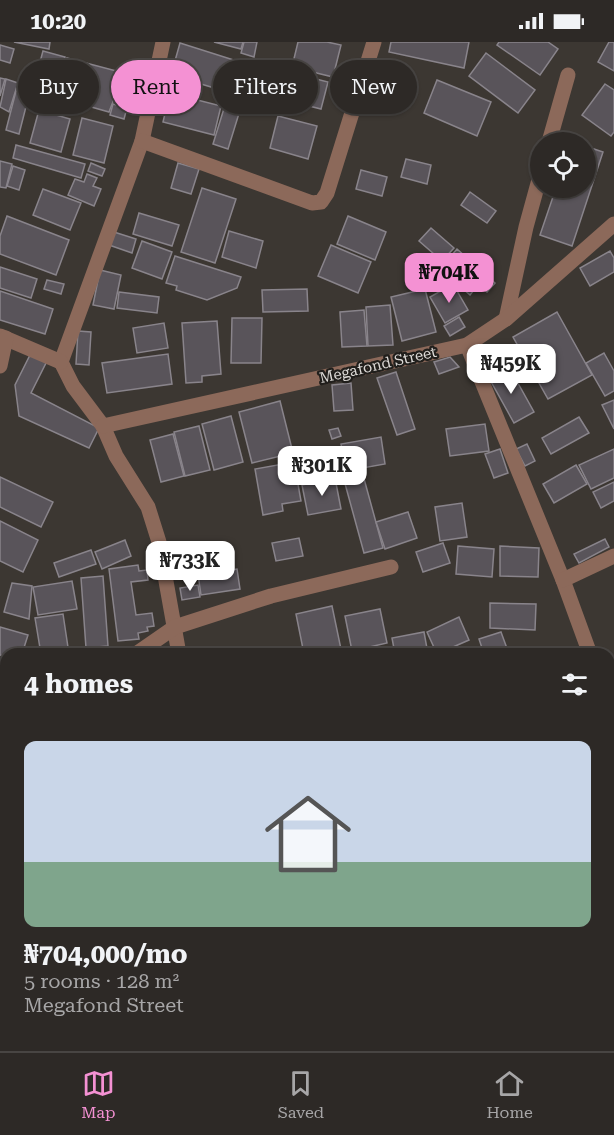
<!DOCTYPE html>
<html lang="en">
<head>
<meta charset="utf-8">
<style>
  body { margin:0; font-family:"Roboto Serif",serif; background:#393532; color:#f1f3f6; height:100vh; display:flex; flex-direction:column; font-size:22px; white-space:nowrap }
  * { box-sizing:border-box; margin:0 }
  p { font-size:20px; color:#a7a6a7 }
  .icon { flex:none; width:33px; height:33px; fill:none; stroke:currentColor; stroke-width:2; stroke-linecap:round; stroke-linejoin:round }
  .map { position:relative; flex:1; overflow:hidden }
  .drawer { position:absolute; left:0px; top:606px; width:615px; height:404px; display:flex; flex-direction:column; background:#2d2926; border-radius:18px 18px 0 0; box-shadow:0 2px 4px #0004,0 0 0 2px #484543 }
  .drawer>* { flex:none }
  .banner { position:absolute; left:18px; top:18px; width:579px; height:54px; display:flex; gap:12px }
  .tools { position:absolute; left:530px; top:90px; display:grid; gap:12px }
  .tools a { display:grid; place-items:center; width:66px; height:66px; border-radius:50%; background:#2d2926; box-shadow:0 2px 4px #0004,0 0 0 2px #484543; font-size:30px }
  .price { position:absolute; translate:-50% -51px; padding:0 14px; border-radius:12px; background:#fff; color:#222; font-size:20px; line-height:39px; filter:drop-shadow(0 2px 3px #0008) }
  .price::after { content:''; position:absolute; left:50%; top:36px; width:18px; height:14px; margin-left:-9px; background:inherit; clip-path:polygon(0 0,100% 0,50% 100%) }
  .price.active { background:#f491d3; color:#111 }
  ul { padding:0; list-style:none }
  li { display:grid; align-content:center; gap:12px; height:318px; padding:0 24px }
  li+li { border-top:2px solid #484543 }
  li span { display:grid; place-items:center; height:186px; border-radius:12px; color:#555 }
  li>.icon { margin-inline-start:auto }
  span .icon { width:108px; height:108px; fill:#fffc; stroke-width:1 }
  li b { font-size:26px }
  h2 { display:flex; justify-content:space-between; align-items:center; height:72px; padding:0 24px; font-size:26px }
  .tag { padding:0 21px; border-radius:27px; background:#2d2926; box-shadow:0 2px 4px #0004,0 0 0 2px #484543; font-size:21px; line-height:54px }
  .tag.active { background:#f491d3; color:#111 }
  .status { display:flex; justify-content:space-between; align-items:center; height:42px; padding:0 30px; background:#2d2926; direction:ltr }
  .status svg { height:16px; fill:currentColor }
  .menu { display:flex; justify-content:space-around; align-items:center; height:84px; border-top:2px solid #484543; background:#2d2926; font-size:16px; color:#a7a6a7 }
  .menu a { display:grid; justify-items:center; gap:3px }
  .menu .active { color:#f491d3 }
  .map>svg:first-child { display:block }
  .building { fill:#59545a; stroke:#89848b; stroke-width:1.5 }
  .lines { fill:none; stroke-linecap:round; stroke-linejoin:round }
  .minor { stroke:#8c695a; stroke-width:15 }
  .labels { text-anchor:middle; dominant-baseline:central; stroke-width:4.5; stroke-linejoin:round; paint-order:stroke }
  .street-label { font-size:15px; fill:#dcd9d6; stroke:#211f1c }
</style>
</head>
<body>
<div class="status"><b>10:20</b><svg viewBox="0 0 49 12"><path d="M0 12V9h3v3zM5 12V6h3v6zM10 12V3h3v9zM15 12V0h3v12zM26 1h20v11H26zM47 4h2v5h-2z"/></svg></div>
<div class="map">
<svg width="614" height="1009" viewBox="0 0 614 1009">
  <rect width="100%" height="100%" fill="#3c3732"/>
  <g class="building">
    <polygon points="14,0 50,0 49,7"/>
    <polygon points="214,0 243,0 241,7"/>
    <polygon points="244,0 257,0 254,15 241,11"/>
    <polygon points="298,0 327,0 341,3 333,35 292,25"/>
    <polygon points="391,0 469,0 464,26 389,10"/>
    <polygon points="499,0 548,0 558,7 540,33 497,3"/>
    <polygon points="609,0 614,0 614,29 598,20"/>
    <polygon points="180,1 240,20 231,51 171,33"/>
    <polygon points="0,3 14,7 10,21 0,18"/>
    <polygon points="43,9 65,15 55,52 33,46"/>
    <polygon points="486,11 535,48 518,71 469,34"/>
    <polygon points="67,16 124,31 109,70 56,55"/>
    <polygon points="257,22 328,40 321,67 250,49"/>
    <polygon points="0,36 5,37 0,54"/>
    <polygon points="6,37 18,41 9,70 0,65"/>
    <polygon points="437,38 491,60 477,94 424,71"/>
    <polygon points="605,42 614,48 614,90 611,94 582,73"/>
    <polygon points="16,49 29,53 19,92 6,88"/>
    <polygon points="170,51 221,64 214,93 163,80"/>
    <polygon points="226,60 241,65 228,107 213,102"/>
    <polygon points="113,62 127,66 124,77 110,73"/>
    <polygon points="39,68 70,77 61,110 30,101"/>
    <polygon points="278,74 317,84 308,117 270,106"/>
    <polygon points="82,76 113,84 104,121 73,113"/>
    <polygon points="16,103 85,122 81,136 13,116"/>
    <polygon points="585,104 603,110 572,204 540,193 556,146 585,146"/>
    <polygon points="406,117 431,123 427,142 401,135"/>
    <polygon points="0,119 12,122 6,146 0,145"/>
    <polygon points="91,121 105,127 102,134 88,129"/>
    <polygon points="178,121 199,127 191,152 171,146"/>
    <polygon points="13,124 25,128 19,148 7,144"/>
    <polygon points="361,128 387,135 382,154 356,147"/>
    <polygon points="87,132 97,136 93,144 101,147 94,164 68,153 75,137 84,140"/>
    <polygon points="202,146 236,157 215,221 181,210"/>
    <polygon points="43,147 81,161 70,188 33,173"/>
    <polygon points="470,150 496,169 487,181 461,163"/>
    <polygon points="139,171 179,183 172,204 133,192"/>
    <polygon points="7,174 69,198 56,233 0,212 0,194"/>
    <polygon points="348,174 386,190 375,218 337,202"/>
    <polygon points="431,186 454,206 442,219 419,199"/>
    <polygon points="229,189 263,199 256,226 222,215"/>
    <polygon points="114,190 136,197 132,211 109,203"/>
    <polygon points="142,199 172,210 162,237 132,226"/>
    <polygon points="331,203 371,220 358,251 318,234"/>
    <polygon points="457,207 495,241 487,250 478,243 470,253 440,227"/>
    <polygon points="610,209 614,216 614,230 590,244 580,226"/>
    <polygon points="175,214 241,235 237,246 207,258 176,248 177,244 166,241"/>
    <polygon points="0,225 37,237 31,256 0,246"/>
    <polygon points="100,228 121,233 114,267 93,263"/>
    <polygon points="47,238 64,242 61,252 44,247"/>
    <polygon points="453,242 468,268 445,281 430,255"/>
    <polygon points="307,247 308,269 263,270 262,248"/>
    <polygon points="425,247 436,290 402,299 391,255"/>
    <polygon points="0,249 53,267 45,292 0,278"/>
    <polygon points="119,250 159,255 157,271 117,266"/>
    <polygon points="390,263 393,303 368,304 366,265"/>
    <polygon points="364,268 367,304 342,305 340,270"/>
    <polygon points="557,270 592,333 548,357 513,295"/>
    <polygon points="459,275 465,285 450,294 444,284"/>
    <polygon points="232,276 262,276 261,321 231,321"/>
    <polygon points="217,279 221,332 202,334 202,340 186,341 182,281"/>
    <polygon points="164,281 168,306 137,311 133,286"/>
    <polygon points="78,289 91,290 89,323 76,322"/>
    <polygon points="31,311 47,319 31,351 99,386 89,406 19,374 15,343"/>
    <polygon points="604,311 614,329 614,349 605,354 586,321"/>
    <polygon points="168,312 172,342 107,351 102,321"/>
    <polygon points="450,315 459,325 439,332 434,320"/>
    <polygon points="509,325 534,370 514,381 489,336"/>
    <polygon points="396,330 415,387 397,393 377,336"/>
    <polygon points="351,341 353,368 334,369 332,343"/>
    <polygon points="614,358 614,387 602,363"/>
    <polygon points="280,359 293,411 252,421 239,370"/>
    <polygon points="231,374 243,420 214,428 202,382"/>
    <polygon points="579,375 589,391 551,412 542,396"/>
    <polygon points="485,382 489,409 450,414 446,387"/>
    <polygon points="199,384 210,428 185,434 174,390"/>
    <polygon points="338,386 341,394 332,397 329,388"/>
    <polygon points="173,392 184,434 161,440 150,398"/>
    <polygon points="381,395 385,422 346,429 341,402"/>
    <polygon points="527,402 535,419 525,424 516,407"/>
    <polygon points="500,407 508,431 494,436 485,412"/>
    <polygon points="614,407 614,436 591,447 579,423"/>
    <polygon points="334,408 339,427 301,436 296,417"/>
    <polygon points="294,420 301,459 282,462 283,469 263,473 255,427"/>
    <polygon points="576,423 587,442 554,461 543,442"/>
    <polygon points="363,433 383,506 364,511 344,438"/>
    <polygon points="0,435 53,460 41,485 0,465"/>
    <polygon points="335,436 341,467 308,473 302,443"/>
    <polygon points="614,440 614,459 601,466 593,450"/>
    <polygon points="462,461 467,495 440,499 435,465"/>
    <polygon points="408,470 417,496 385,507 376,480"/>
    <polygon points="0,479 38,498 23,530 0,519"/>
    <polygon points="299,496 303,514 276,519 272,501"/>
    <polygon points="605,497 609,505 579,521 574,512"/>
    <polygon points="125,498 131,514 102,527 95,510"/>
    <polygon points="443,501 450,521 423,530 416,510"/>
    <polygon points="458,504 494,507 492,535 456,532"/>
    <polygon points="500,504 539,506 538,535 500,534"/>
    <polygon points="91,508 96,522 59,535 54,521"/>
    <polygon points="138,523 139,529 147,528 148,538 131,540 136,573 152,571 154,584 147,585 148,589 138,591 139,597 118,599 109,527"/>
    <polygon points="237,527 240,547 201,553 198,532"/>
    <polygon points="103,534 108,604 86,606 81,536"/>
    <polygon points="72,539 77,567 38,573 33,545"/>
    <polygon points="12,541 32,544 29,577 4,570"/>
    <polygon points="198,543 200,555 182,558 180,546"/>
    <polygon points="490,561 536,562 535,588 490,586"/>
    <polygon points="332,564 342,612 304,612 296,572"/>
    <polygon points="380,567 387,601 352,609 345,574"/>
    <polygon points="63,572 69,612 41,612 35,576"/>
    <polygon points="459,575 469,598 437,612 427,590"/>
    <polygon points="0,585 28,593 22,612 6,612 6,615 0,613"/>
    <polygon points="424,590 428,612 395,612 392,596"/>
    <polygon points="501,590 509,612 474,612 483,609 479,597"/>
    <polygon points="0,630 6,632 6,659 0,657"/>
    <polygon points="0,672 6,674 0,697"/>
    <polygon points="0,723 6,725 5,761 0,759"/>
    <polygon points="6,790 6,806 1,804"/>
    <polygon points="3,811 6,811 6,837 0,836"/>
    <polygon points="0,838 6,839 6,867 0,866"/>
    <polygon points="0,888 6,890 6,903 0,901"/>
    <polygon points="1,910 6,911 6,986 0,986"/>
    <polygon points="609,949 614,953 614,978 609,974"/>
    <polygon points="611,983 614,985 614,999 609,1005 607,1004 609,1004"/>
    <polygon points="112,1004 130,1004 130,1009 113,1009"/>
    <polygon points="141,1004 211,1004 191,1009 142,1009"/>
    <polygon points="280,1004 343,1004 330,1009 283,1009"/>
    <polygon points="439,1004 484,1004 490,1009 434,1009"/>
    <polygon points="231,1006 231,1009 205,1009 205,1007"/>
  </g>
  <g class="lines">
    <g class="minor">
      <polyline points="163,0 142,99 61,320 73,344 103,384 116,414 148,465 159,500 179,612"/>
      <polyline points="142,99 312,161 321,160 327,151 374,0"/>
      <polyline points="549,100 568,33"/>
      <polyline points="506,277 526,185 540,134"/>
      <polyline points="0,294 61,320"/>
      <polyline points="467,303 563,538 590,612"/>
      <polyline points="0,324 6,296"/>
      <polyline points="103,384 467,303 506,277 614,182"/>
      <polyline points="563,538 614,514"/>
      <polyline points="136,612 175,585 271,554 391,525"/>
      <polyline points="609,658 614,668"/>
      <polyline points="609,775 614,769"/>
      <polyline points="609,820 614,823"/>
      <polyline points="45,1004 45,1009"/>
      <polyline points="244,1004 245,1009"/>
      <polyline points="515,1004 521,1009"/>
      <polyline points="407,1009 413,1004"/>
    </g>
  </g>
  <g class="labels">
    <g class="street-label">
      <text transform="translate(378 323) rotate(-13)">Megafond Street</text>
    </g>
  </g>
</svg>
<div class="tools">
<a><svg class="icon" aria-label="locate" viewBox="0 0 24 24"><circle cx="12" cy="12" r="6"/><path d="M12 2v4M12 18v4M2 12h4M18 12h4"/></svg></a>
</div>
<b class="price active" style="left:449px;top:262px">₦704K</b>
<b class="price" style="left:511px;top:353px">₦459K</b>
<b class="price" style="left:322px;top:455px">₦301K</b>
<b class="price" style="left:190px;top:550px">₦733K</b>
<div class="banner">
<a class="tag">Buy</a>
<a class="tag active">Rent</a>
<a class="tag">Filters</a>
<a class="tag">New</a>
</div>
<section class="drawer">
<h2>4 homes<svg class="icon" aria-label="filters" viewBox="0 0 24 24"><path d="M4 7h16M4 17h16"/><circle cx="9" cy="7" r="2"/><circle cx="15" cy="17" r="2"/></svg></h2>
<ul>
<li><span style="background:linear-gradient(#c9d6e8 65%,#7fa58c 0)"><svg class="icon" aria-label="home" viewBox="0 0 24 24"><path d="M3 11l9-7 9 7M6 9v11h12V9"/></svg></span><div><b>₦704,000/mo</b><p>5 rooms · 128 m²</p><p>Megafond Street</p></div></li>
</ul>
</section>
</div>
<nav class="menu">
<a class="active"><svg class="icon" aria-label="map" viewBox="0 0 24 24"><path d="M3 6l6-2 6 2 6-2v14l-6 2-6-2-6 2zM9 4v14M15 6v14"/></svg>Map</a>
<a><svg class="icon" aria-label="saved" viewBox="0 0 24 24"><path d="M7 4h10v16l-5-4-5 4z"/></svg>Saved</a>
<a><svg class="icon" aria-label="home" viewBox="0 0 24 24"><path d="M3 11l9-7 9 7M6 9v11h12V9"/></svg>Home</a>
</nav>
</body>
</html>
